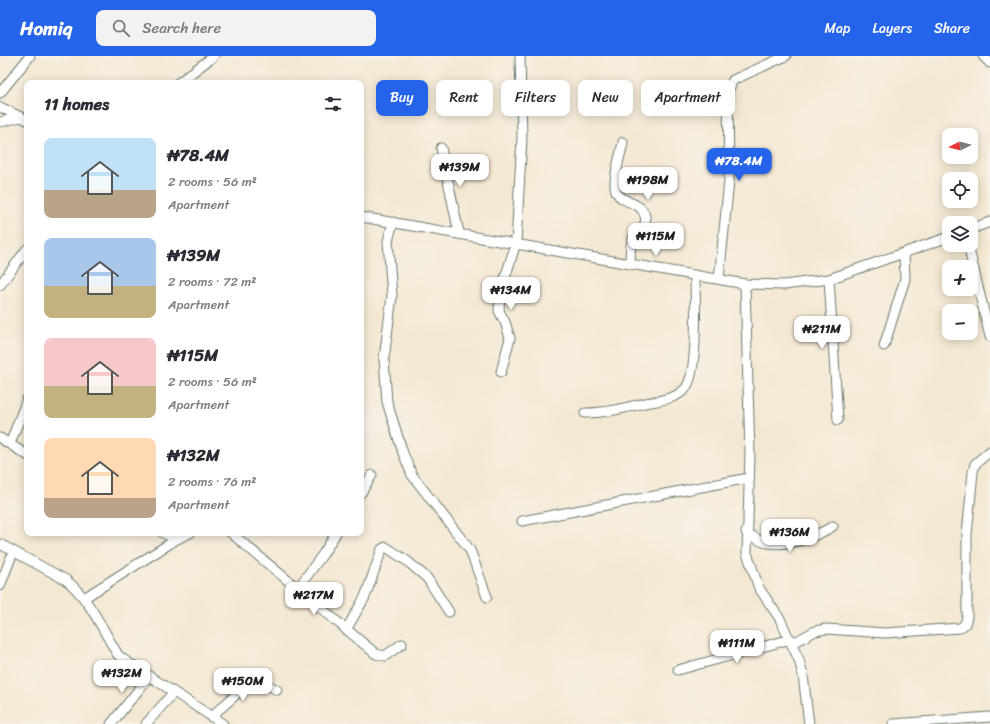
<!DOCTYPE html>
<html lang="en">
<head>
<meta charset="utf-8">
<style>
  body { margin:0; font-family:Sriracha,sans-serif; background:#f2f2f3; color:#2b2b33; height:100vh; display:flex; flex-direction:column; font-size:15px; white-space:nowrap }
  * { box-sizing:border-box; margin:0 }
  p { font-size:13px; color:#7c7c81 }
  .icon { flex:none; width:22px; height:22px; fill:none; stroke:currentColor; stroke-width:2; stroke-linecap:round; stroke-linejoin:round }
  .map { position:relative; flex:1; overflow:hidden }
  .panel { position:absolute; left:24px; top:24px; width:340px; height:456px; display:flex; flex-direction:column; background:#fff; border-radius:8px; box-shadow:0 2px 10px #0003 }
  .panel>* { flex:none }
  .guide { position:absolute; left:376px; top:24px; width:380px; height:36px; display:flex; gap:8px }
  .needle { width:26px; rotate:264deg }
  .fabs { position:absolute; left:942px; top:72px; display:grid; gap:8px }
  .fabs a { display:grid; place-items:center; width:36px; height:36px; border-radius:8px; background:#fff; box-shadow:0 2px 10px #0003; font-size:20px }
  .price { position:absolute; translate:-50% -34px; padding:0 9px; border-radius:8px; background:#fff; color:#222; font-size:13px; line-height:26px; filter:drop-shadow(0 1px 2px #0008) }
  .price::after { content:''; position:absolute; left:50%; top:24px; width:12px; height:9px; margin-left:-6px; background:inherit; clip-path:polygon(0 0,100% 0,50% 100%) }
  .price.current { background:#2563eb; color:#fff }
  ul { padding:0; list-style:none }
  li { display:flex; align-items:center; gap:12px; height:100px; padding:0 20px }
  li span { display:grid; place-items:center; flex:none; width:112px; height:80px; border-radius:8px; color:#555 }
  li>.icon { margin-inline-start:auto }
  span .icon { width:48px; height:48px; fill:#fffc; stroke-width:1 }
  li b { font-size:17px }
  h2 { display:flex; justify-content:space-between; align-items:center; height:48px; padding:0 20px; font-size:17px }
  .chip { padding:0 14px; border-radius:8px; background:#fff; box-shadow:0 2px 10px #0003; font-size:14px; line-height:36px }
  .chip.current { background:#2563eb; color:#fff }
  header { display:flex; align-items:center; gap:24px; box-sizing:border-box; height:56px; padding:0 20px; background:#2563eb; color:#fff }
  header strong { font-size:19px }
  nav { display:flex; gap:22px; margin-inline-start:auto; font-size:14px }
  .search { width:280px; height:36px; background:#f2f2f3; display:flex; align-items:center; gap:10px; box-sizing:border-box; padding:0 14px; border-radius:8px; color:#7c7c81; font-size:15px }
  .map>svg:first-child { display:block }
  .lines { fill:none; stroke-linecap:round; stroke-linejoin:round }
  .minor-casing { stroke:#6a796c; stroke-width:11 }
  .minor { stroke:#fff; stroke-width:9 }
</style>
</head>
<body>
<header>
<strong>Homiq</strong>
<div class="search"><svg class="icon" aria-label="search" viewBox="0 0 24 24"><circle cx="10" cy="10" r="6"/><path d="M15 15l6 6"/></svg>Search here</div>
<nav><a>Map</a><a>Layers</a><a>Share</a></nav>
</header>
<div class="map">
<svg width="990" height="668" viewBox="0 0 990 668">
  <rect width="100%" height="100%" fill="#f7f3e8"/>
  <filter id="ink" filterUnits="userSpaceOnUse"><feTurbulence type="fractalNoise" baseFrequency=".025" numOctaves="2"/><feDisplacementMap in="SourceGraphic" scale="8" xChannelSelector="R" yChannelSelector="G"/><feConvolveMatrix kernelMatrix="1 2 1 2 8 2 1 2 1" color-interpolation-filters="sRGB"/></filter>
  <filter id="wash" filterUnits="userSpaceOnUse"><feTurbulence type="fractalNoise" baseFrequency=".012" numOctaves="4" result="noise"/><feDisplacementMap in="SourceGraphic" scale="16" xChannelSelector="R" yChannelSelector="G"/><feGaussianBlur stdDeviation="0.9" result="paint"/><feColorMatrix in="noise" values="0 0 0 0 0 0 0 0 0 0 0 0 0 0 0 0 0 1.4 0 .05"/><feComposite in="paint" operator="in"/></filter>
  <g filter="url(#wash)">
    <rect width="100%" height="100%" fill="#f5e8d3"/>
  </g>
  <g filter="url(#ink)">
    <g class="lines">
      <g class="minor-casing">
        <g id="minor">
          <polyline points="983,0 990,7"/>
          <polyline points="178,27 214,0"/>
          <polyline points="0,37 30,0"/>
          <polyline points="0,51 27,64"/>
          <polyline points="0,66 21,61"/>
          <path d="M623,86C621,98 612,124 616,135C621,148 642,145 645,160C648,172 638,173 633,183C629,189 631,200 630,207"/>
          <polyline points="441,92 459,177"/>
          <polyline points="361,161 745,228 784,229 829,223 949,181"/>
          <polyline points="393,166 388,185 392,240 384,303 387,346 403,397 412,419 470,494 487,541"/>
          <polyline points="971,173 990,166"/>
          <polyline points="968,189 990,281"/>
          <polyline points="719,223 729,125 728,35 733,24 786,0"/>
          <polyline points="829,223 838,364"/>
          <polyline points="745,228 750,398 747,497 759,532 780,563 799,604 803,619 809,668"/>
          <polyline points="0,229 27,193"/>
          <polyline points="884,290 905,223 904,197"/>
          <polyline points="501,316 510,282 505,266 499,255 500,238 516,187 522,82 520,0"/>
          <path d="M585,357C606,357 625,352 645,347C657,345 676,343 685,333C699,317 695,242 695,219"/>
          <polyline points="0,382 27,399"/>
          <polyline points="10,388 27,343"/>
          <polyline points="361,437 372,419"/>
          <polyline points="522,465 749,422"/>
          <path d="M746,476C753,481 760,486 768,487C791,490 815,481 833,470"/>
          <polyline points="163,477 177,483"/>
          <polyline points="231,477 376,598 385,600 402,588"/>
          <path d="M0,488L66,524C90,543 102,573 118,599L123,603L223,668"/>
          <polyline points="0,530 13,496"/>
          <polyline points="298,532 323,498 336,477"/>
          <polyline points="84,542 177,483 190,477"/>
          <polyline points="346,574 365,541 382,493 386,491 407,505 427,522 449,556"/>
          <polyline points="793,587 815,575 826,573 885,577 960,572 965,568 967,561 967,478 973,416 975,408 990,395"/>
          <polyline points="678,614 791,583"/>
          <polyline points="211,661 250,626 259,624 277,634"/>
          <polyline points="111,668 149,621"/>
          <polyline points="146,668 173,637"/>
          <polyline points="893,668 990,661"/>
        </g>
      </g>
      <use href="#minor" class="minor"/>
    </g>
  </g>
</svg>
<div class="fabs">
<a><svg class="needle" viewBox="-14 -14 28 28"><path d="M0-13l5 13h-10z" fill="#e53935"/><path d="M0 13l5-13h-10z" fill="#7c7c81"/></svg></a>
<a><svg class="icon" aria-label="locate" viewBox="0 0 24 24"><circle cx="12" cy="12" r="6"/><path d="M12 2v4M12 18v4M2 12h4M18 12h4"/></svg></a>
<a><svg class="icon" aria-label="layers" viewBox="0 0 24 24"><path d="M12 4l9 5-9 5-9-5zM3 14l9 5 9-5"/></svg></a>
<a>+</a>
<a>−</a>
</div>
<b class="price current" style="left:739px;top:126px">₦78.4M</b>
<b class="price" style="left:460px;top:132px">₦139M</b>
<b class="price" style="left:648px;top:145px">₦198M</b>
<b class="price" style="left:656px;top:201px">₦115M</b>
<b class="price" style="left:511px;top:255px">₦134M</b>
<b class="price" style="left:822px;top:294px">₦211M</b>
<b class="price" style="left:790px;top:497px">₦136M</b>
<b class="price" style="left:314px;top:560px">₦217M</b>
<b class="price" style="left:737px;top:608px">₦111M</b>
<b class="price" style="left:122px;top:638px">₦132M</b>
<b class="price" style="left:243px;top:646px">₦150M</b>
<div class="guide">
<a class="chip current">Buy</a>
<a class="chip">Rent</a>
<a class="chip">Filters</a>
<a class="chip">New</a>
<a class="chip">Apartment</a>
</div>
<section class="panel">
<h2>11 homes<svg class="icon" aria-label="filters" viewBox="0 0 24 24"><path d="M4 7h16M4 17h16"/><circle cx="9" cy="7" r="2"/><circle cx="15" cy="17" r="2"/></svg></h2>
<ul>
<li><span style="background:linear-gradient(#bfe0f5 65%,#b9a48a 0)"><svg class="icon" aria-label="home" viewBox="0 0 24 24"><path d="M3 11l9-7 9 7M6 9v11h12V9"/></svg></span><div><b>₦78.4M</b><p>2 rooms · 56 m²</p><p>Apartment</p></div></li>
<li><span style="background:linear-gradient(#a9c7e8 60%,#c2b280 0)"><svg class="icon" aria-label="home" viewBox="0 0 24 24"><path d="M3 11l9-7 9 7M6 9v11h12V9"/></svg></span><div><b>₦139M</b><p>2 rooms · 72 m²</p><p>Apartment</p></div></li>
<li><span style="background:linear-gradient(#f6c9c9 60%,#c2b280 0)"><svg class="icon" aria-label="home" viewBox="0 0 24 24"><path d="M3 11l9-7 9 7M6 9v11h12V9"/></svg></span><div><b>₦115M</b><p>2 rooms · 56 m²</p><p>Apartment</p></div></li>
<li><span style="background:linear-gradient(#ffd9b3 75%,#b9a48a 0)"><svg class="icon" aria-label="home" viewBox="0 0 24 24"><path d="M3 11l9-7 9 7M6 9v11h12V9"/></svg></span><div><b>₦132M</b><p>2 rooms · 76 m²</p><p>Apartment</p></div></li>
</ul>
</section>
</div>
</body>
</html>
